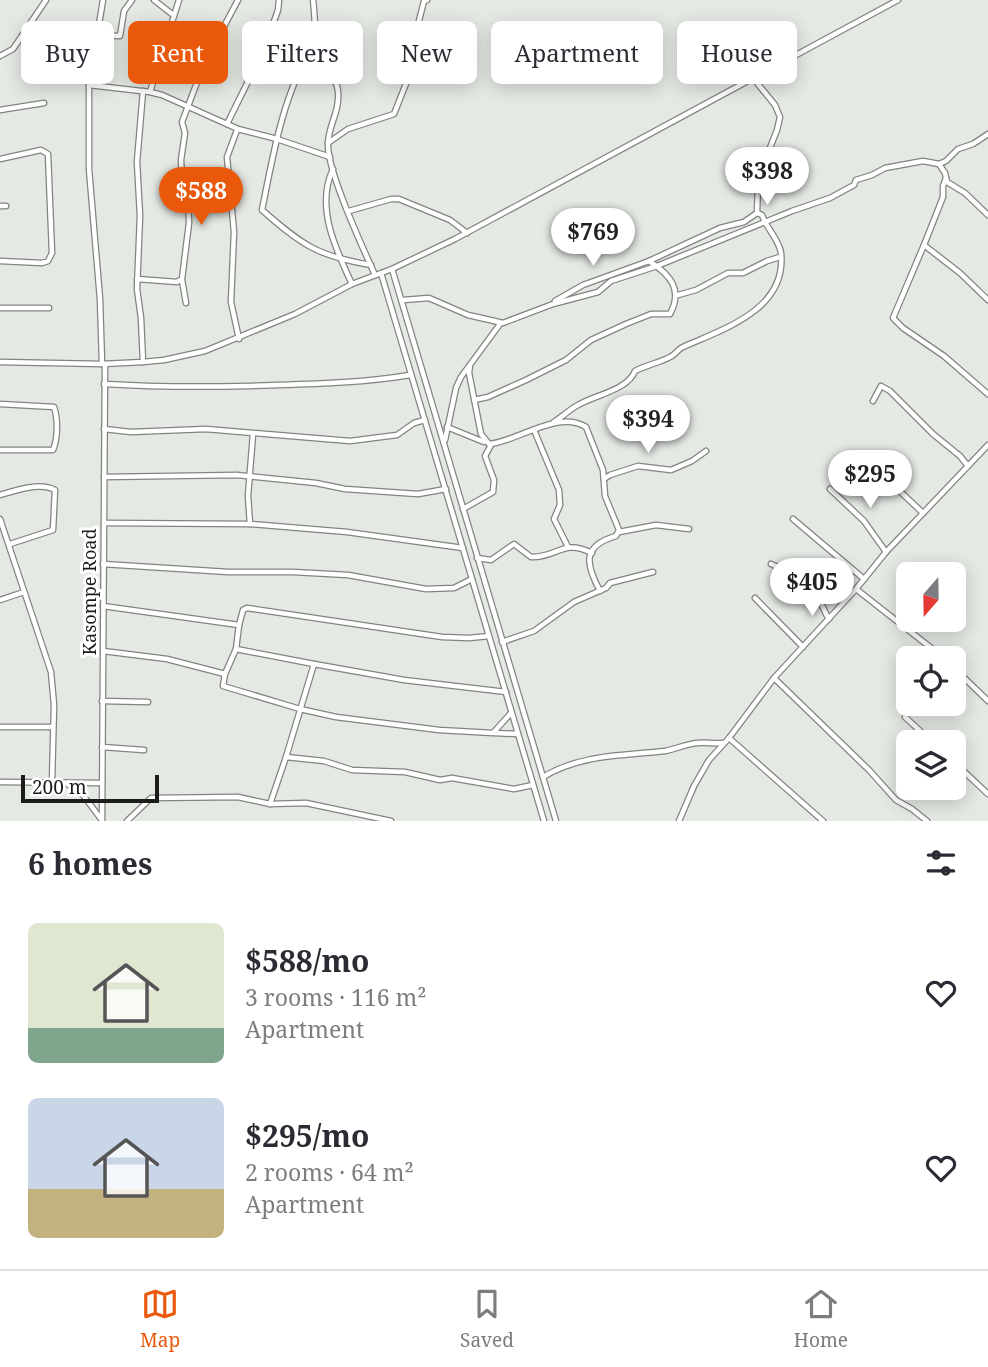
<!DOCTYPE html>
<html lang="en">
<head>
<meta charset="utf-8">
<style>
  body { margin:0; font-family:"Noto Serif",serif; background:#f2f2f3; color:#2b2b33; height:100vh; display:flex; flex-direction:column; font-size:26px; white-space:nowrap }
  * { box-sizing:border-box; margin:0 }
  p { font-size:23px; color:#7c7c81 }
  .icon { flex:none; width:38px; height:38px; fill:none; stroke:currentColor; stroke-width:2; stroke-linecap:round; stroke-linejoin:round }
  .map { position:relative; height:821px; overflow:hidden }
  .side { display:flex; flex-direction:column; background:#fff; flex:1 }
  .side>* { flex:none }
  .hud { position:absolute; left:21px; top:21px; width:947px; height:63px; display:flex; gap:14px }
  .needle { width:46px; rotate:200deg }
  .tools { position:absolute; left:896px; top:562px; display:grid; gap:14px }
  .tools a { display:grid; place-items:center; width:70px; height:70px; border-radius:10px; background:#fff; box-shadow:0 4px 18px #0003; font-size:35px }
  .scale { position:absolute; left:21px; bottom:18px; width:138px; box-sizing:border-box; padding-left:7px; border:4px solid #1c1d1b; border-top:0; font-size:19px; line-height:24px; white-space:nowrap; color:#1c1d1b; -webkit-text-stroke:5px #fff; paint-order:stroke }
  .price { position:absolute; translate:-50% -60px; padding:0 16px; border-radius:24px; background:#fff; color:#222; font-size:23px; line-height:46px; filter:drop-shadow(0 2px 4px #0008) }
  .price::after { content:''; position:absolute; left:50%; top:42px; width:21px; height:16px; margin-left:-10px; background:inherit; clip-path:polygon(0 0,100% 0,50% 100%) }
  .price.current { background:#ea580c; color:#fff }
  ul { padding:0; list-style:none }
  li { display:flex; align-items:center; gap:21px; height:175px; padding:0 28px }
  li span { display:grid; place-items:center; flex:none; width:196px; height:140px; border-radius:10px; color:#555 }
  li>.icon { margin-inline-start:auto }
  span .icon { width:84px; height:84px; fill:#fffc; stroke-width:1 }
  li b { font-size:30px }
  h2 { display:flex; justify-content:space-between; align-items:center; height:84px; padding:0 28px; font-size:30px }
  .pill { padding:0 24px; border-radius:10px; background:#fff; box-shadow:0 4px 18px #0003; font-size:24px; line-height:63px }
  .pill.current { background:#ea580c; color:#fff }
  .dock { display:flex; justify-content:space-around; align-items:center; height:98px; border-top:2px solid #e1e1e2; background:#fff; font-size:19px; color:#7c7c81 }
  .dock a { display:grid; justify-items:center; gap:4px }
  .dock .current { color:#ea580c }
  .map>svg:first-child { display:block }
  .lines { fill:none; stroke-linecap:round; stroke-linejoin:round }
  .minor-casing { stroke:#81847f; stroke-width:7 }
  .minor { stroke:#fff; stroke-width:4.5 }
  .labels { text-anchor:middle; dominant-baseline:central; stroke-width:6; stroke-linejoin:round; paint-order:stroke }
  .street-label { font-size:18px; fill:#1c1d1b; stroke:#fff }
</style>
</head>
<body>
<div class="map">
<svg width="988" height="821" viewBox="0 0 988 821">
  <rect width="100%" height="100%" fill="#e5e9e4"/>
  <g class="lines">
    <g class="minor-casing">
      <g id="minor">
        <polyline points="154,0 172,14"/>
        <path d="M313,0C315,13 315,49 320,59C325,70 337,78 338,91C340,112 328,126 328,144C327,171 363,248 375,275"/>
        <polyline points="26,29 48,42 92,62"/>
        <polyline points="97,35 120,36 124,11 132,0"/>
        <polyline points="0,56 13,49 46,0"/>
        <path d="M319,58L304,63C282,102 271,165 262,210C302,245 317,256 371,265"/>
        <polyline points="89,85 150,92 162,95 238,129 277,139 330,157"/>
        <polyline points="143,91 137,162 140,216 137,289 141,318 143,362"/>
        <polyline points="150,92 179,0"/>
        <polyline points="0,110 44,103"/>
        <polyline points="227,124 265,47 278,10 279,0"/>
        <polyline points="237,130 227,157 234,232 231,302 239,339"/>
        <polyline points="328,143 348,129 394,114 411,71 412,48 424,1 427,0"/>
        <polyline points="0,159 41,150 48,154 52,253 48,261 42,263 0,261"/>
        <polyline points="939,164 945,173 947,182 965,193 988,215"/>
        <path d="M333,169C315,207 336,250 352,284"/>
        <polyline points="946,178 943,186 943,197 924,245 960,273 988,300"/>
        <polyline points="0,206 6,206"/>
        <polyline points="349,211 391,199 399,199 450,220 467,233"/>
        <polyline points="924,245 893,318 903,328 944,356 988,394"/>
        <polyline points="392,269 556,821"/>
        <polyline points="381,273 544,821"/>
        <polyline points="137,279 177,282 182,279 189,223 188,192 182,179 181,160 185,133 182,122 204,64 238,0"/>
        <polyline points="182,280 186,303"/>
        <polyline points="678,295 696,290 728,273 743,273 767,261 780,257"/>
        <polyline points="403,300 429,298 468,315 503,323 553,304 598,292 611,281 657,266 792,211 830,198 854,185 856,180 872,175 885,168 923,161 939,164 946,161 958,149 973,144 988,134"/>
        <polyline points="555,301 583,285 649,261 720,228 744,222 757,213 758,185 764,163 777,130 780,117 775,105 753,78"/>
        <polyline points="0,308 49,308"/>
        <polyline points="0,362 102,364 143,362 164,360 205,351 295,314 352,284 392,269 455,239 898,0"/>
        <polyline points="102,364 100,299 89,169 89,85 103,0"/>
        <path d="M470,365L469,373L481,434L489,444C517,442 558,409 586,427L603,470L605,496L619,530L616,536C581,546 586,565 600,591"/>
        <path d="M104,384C153,387 201,387 249,386C304,384 356,384 410,375"/>
        <path d="M474,400L488,397L526,380L566,360L591,340L626,324L651,314H670C683,290 671,275 649,261"/>
        <polyline points="873,401 881,386 890,391 933,434 960,456 968,466"/>
        <path d="M0,404L54,407C58,419 58,438 53,450H0"/>
        <path d="M554,422C562,417 569,410 578,405C595,395 628,390 635,371C646,365 659,363 670,357C675,355 678,349 683,347C723,329 787,310 781,253C779,239 766,228 762,215L757,213"/>
        <polyline points="447,427 484,442"/>
        <polyline points="104,429 131,432 206,429 350,441 397,435 414,423 425,420"/>
        <polyline points="534,430 559,490 560,505 554,519 568,547"/>
        <polyline points="445,440 456,388 461,377 500,324"/>
        <polyline points="851,459 890,482 923,513"/>
        <polyline points="104,477 237,475 316,483 345,489 418,494 446,489"/>
        <polyline points="604,479 610,475 638,466 671,470 692,461 706,451"/>
        <polyline points="830,489 864,521 886,552"/>
        <path d="M0,495C16,490 40,482 55,490L53,530L10,544"/>
        <polyline points="463,509 493,492 494,480 485,456 491,445"/>
        <polyline points="0,519 51,672 54,705 52,782"/>
        <polyline points="793,519 864,579"/>
        <polyline points="104,523 250,524 347,532 463,548"/>
        <polyline points="250,524 248,496 253,434"/>
        <polyline points="619,532 656,525 689,529"/>
        <path d="M477,558L491,560L514,544L531,557C558,558 562,538 592,553"/>
        <polyline points="103,564 228,572 293,572 348,575 426,589 454,588 472,579"/>
        <path d="M771,564C788,571 807,582 818,598C823,605 824,612 829,619"/>
        <polyline points="856,589 944,658"/>
        <polyline points="755,598 803,647"/>
        <polyline points="0,600 24,592"/>
        <polyline points="103,606 239,625 243,610 247,608 442,637 469,638 489,636"/>
        <polyline points="239,625 236,649 314,664 286,757"/>
        <polyline points="502,642 534,631 574,602 606,588 610,583 653,572"/>
        <polyline points="103,651 167,659 225,674 236,649"/>
        <polyline points="314,664 404,680 506,692"/>
        <polyline points="954,668 988,701"/>
        <polyline points="225,674 223,686 300,709 336,717 439,730 493,733 511,713"/>
        <polyline points="774,678 869,770 896,800 912,809 927,821"/>
        <polyline points="102,701 148,702"/>
        <polyline points="905,717 932,742"/>
        <polyline points="0,727 52,727"/>
        <polyline points="494,733 518,734"/>
        <polyline points="729,738 823,821"/>
        <polyline points="102,747 144,750"/>
        <polyline points="954,762 988,794"/>
        <path d="M543,777C581,754 623,756 665,751C676,749 686,744 697,743C706,742 714,744 723,743"/>
        <polyline points="0,782 102,783"/>
        <polyline points="66,783 83,795 101,819"/>
        <polyline points="270,804 286,757 324,761 352,770 405,772 440,780 452,778 514,789 533,785"/>
        <polyline points="102,821 105,364"/>
        <polyline points="127,821 151,798 238,797 270,804 306,803 391,821"/>
        <polyline points="679,821 694,786 709,760 729,738 774,678 856,589 886,552 988,445"/>
      </g>
    </g>
    <use href="#minor" class="minor"/>
  </g>
  <g class="labels">
    <g class="street-label">
      <text transform="translate(89 592) rotate(-90)">Kasompe Road</text>
    </g>
  </g>
</svg>
<div class="tools">
<a><svg class="needle" viewBox="-14 -14 28 28"><path d="M0-13l5 13h-10z" fill="#e53935"/><path d="M0 13l5-13h-10z" fill="#7c7c81"/></svg></a>
<a><svg class="icon" aria-label="locate" viewBox="0 0 24 24"><circle cx="12" cy="12" r="6"/><path d="M12 2v4M12 18v4M2 12h4M18 12h4"/></svg></a>
<a><svg class="icon" aria-label="layers" viewBox="0 0 24 24"><path d="M12 4l9 5-9 5-9-5zM3 14l9 5 9-5"/></svg></a>
</div>
<div class="scale">200 m</div>
<b class="price" style="left:767px;top:207px">$398</b>
<b class="price current" style="left:201px;top:227px">$588</b>
<b class="price" style="left:593px;top:268px">$769</b>
<b class="price" style="left:648px;top:455px">$394</b>
<b class="price" style="left:870px;top:510px">$295</b>
<b class="price" style="left:812px;top:618px">$405</b>
<div class="hud">
<a class="pill">Buy</a>
<a class="pill current">Rent</a>
<a class="pill">Filters</a>
<a class="pill">New</a>
<a class="pill">Apartment</a>
<a class="pill">House</a>
</div>
</div>
<section class="side">
<h2>6 homes<svg class="icon" aria-label="filters" viewBox="0 0 24 24"><path d="M4 7h16M4 17h16"/><circle cx="9" cy="7" r="2"/><circle cx="15" cy="17" r="2"/></svg></h2>
<ul>
<li><span style="background:linear-gradient(#dfe7d0 75%,#7fa58c 0)"><svg class="icon" aria-label="home" viewBox="0 0 24 24"><path d="M3 11l9-7 9 7M6 9v11h12V9"/></svg></span><div><b>$588/mo</b><p>3 rooms · 116 m²</p><p>Apartment</p></div><svg class="icon" aria-label="heart" viewBox="0 0 24 24"><path d="M12 20l-8-8c-3-5 5-10 8-4 3-6 11-1 8 4z"/></svg></li>
<li><span style="background:linear-gradient(#c9d6e8 65%,#c2b280 0)"><svg class="icon" aria-label="home" viewBox="0 0 24 24"><path d="M3 11l9-7 9 7M6 9v11h12V9"/></svg></span><div><b>$295/mo</b><p>2 rooms · 64 m²</p><p>Apartment</p></div><svg class="icon" aria-label="heart" viewBox="0 0 24 24"><path d="M12 20l-8-8c-3-5 5-10 8-4 3-6 11-1 8 4z"/></svg></li>
</ul>
</section>
<nav class="dock">
<a class="current"><svg class="icon" aria-label="map" viewBox="0 0 24 24"><path d="M3 6l6-2 6 2 6-2v14l-6 2-6-2-6 2zM9 4v14M15 6v14"/></svg>Map</a>
<a><svg class="icon" aria-label="saved" viewBox="0 0 24 24"><path d="M7 4h10v16l-5-4-5 4z"/></svg>Saved</a>
<a><svg class="icon" aria-label="home" viewBox="0 0 24 24"><path d="M3 11l9-7 9 7M6 9v11h12V9"/></svg>Home</a>
</nav>
</body>
</html>
